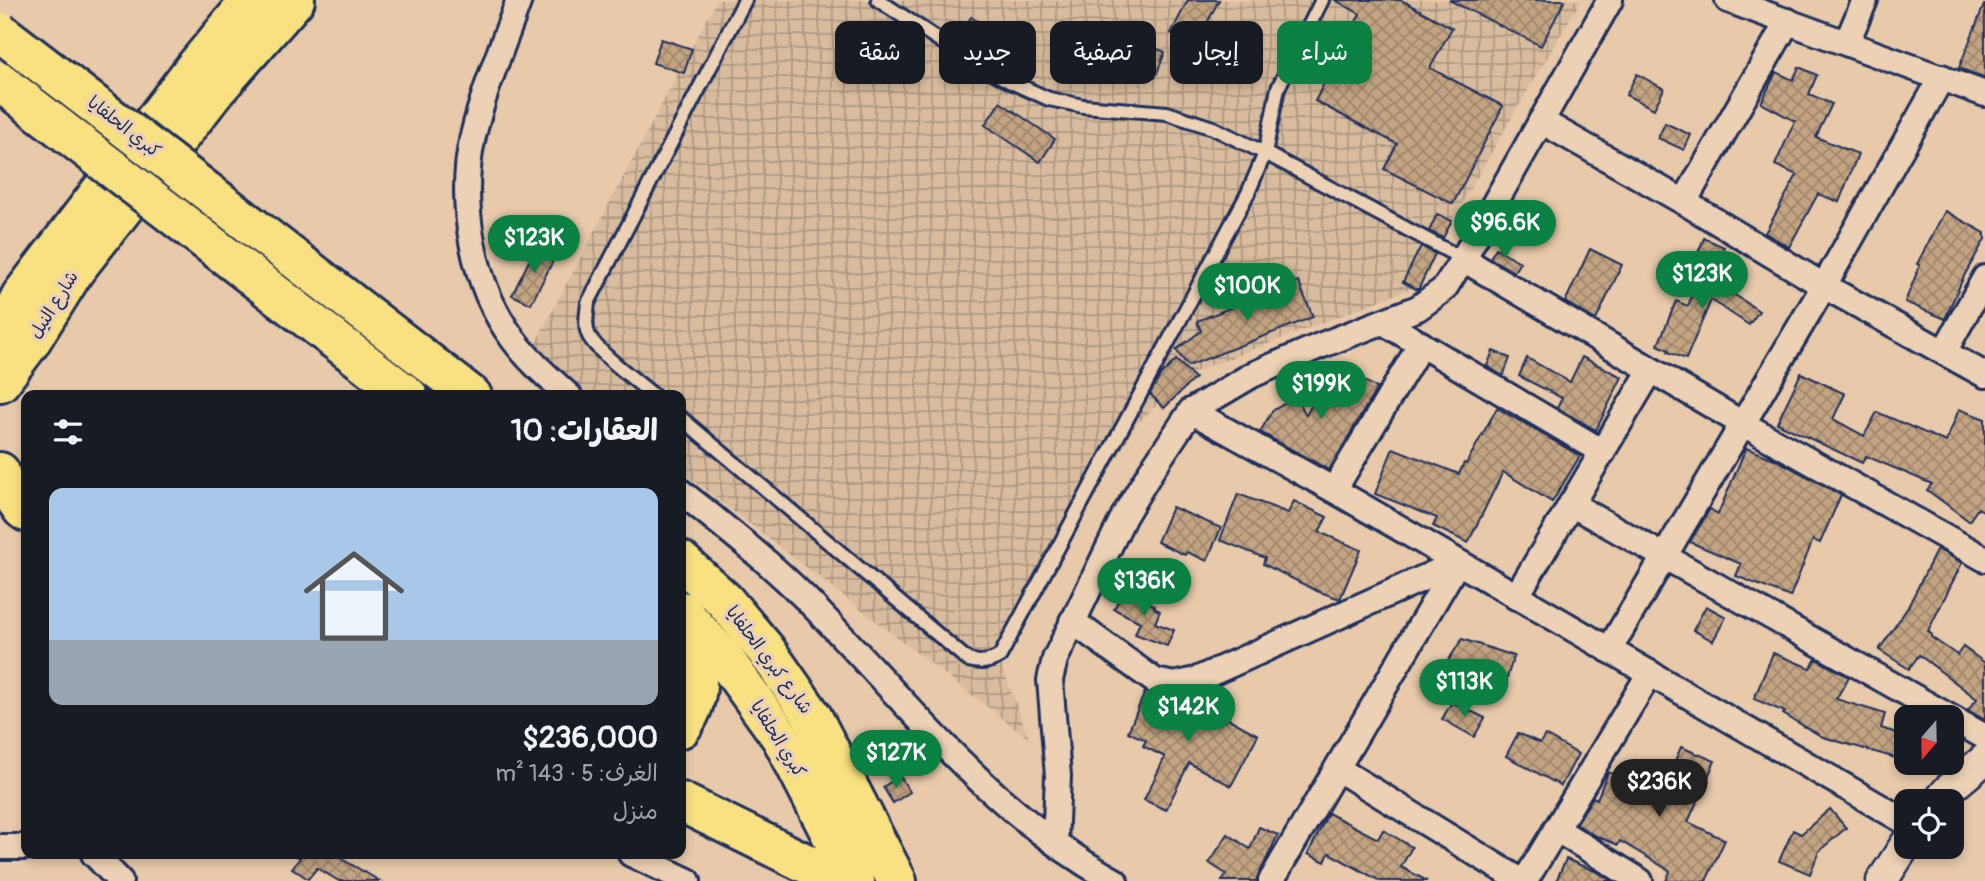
<!DOCTYPE html>
<html lang="ar">
<head>
<meta charset="utf-8">
<style>
  body { margin:0; font-family:Pangolin,"Playpen Sans Arabic",sans-serif; background:#242831; color:#f1f3f6; direction:rtl; height:100vh; display:flex; flex-direction:column; font-size:26px; white-space:nowrap }
  * { box-sizing:border-box; margin:0 }
  p { font-size:23px; color:#9ea1a6 }
  .icon { flex:none; width:38px; height:38px; fill:none; stroke:currentColor; stroke-width:2; stroke-linecap:round; stroke-linejoin:round }
  .map { position:relative; flex:1; overflow:hidden; direction:ltr }
  .details { position:absolute; left:21px; top:390px; width:665px; height:469px; display:flex; flex-direction:column; background:#171b24; border-radius:14px; box-shadow:0 4px 10px #0003; direction:rtl }
  .details>* { flex:none }
  .guide { position:absolute; left:707px; top:21px; width:665px; height:63px; direction:rtl; display:flex; gap:14px }
  .needle { width:46px; rotate:200deg }
  .fabs { position:absolute; left:1894px; top:705px; display:grid; gap:14px }
  .fabs a { display:grid; place-items:center; width:70px; height:70px; border-radius:14px; background:#171b24; box-shadow:0 4px 10px #0003; font-size:35px }
  .price { position:absolute; translate:-50% -60px; padding:0 16px; border-radius:24px; background:#0b8043; color:#fff; font-size:23px; line-height:46px; filter:drop-shadow(0 2px 4px #0008) }
  .price::after { content:''; position:absolute; left:50%; top:42px; width:21px; height:16px; margin-left:-10px; background:inherit; clip-path:polygon(0 0,100% 0,50% 100%) }
  .price.selected { background:#222; color:#fff }
  ul { padding:0; list-style:none }
  li { display:grid; align-content:center; gap:14px; height:371px; padding:0 28px }
  li span { display:grid; place-items:center; height:217px; border-radius:14px; color:#555 }
  li>.icon { margin-inline-start:auto }
  span .icon { width:126px; height:126px; fill:#fffc; stroke-width:1 }
  li b { font-size:30px }
  h2 { display:flex; justify-content:space-between; align-items:center; height:84px; padding:0 28px; font-size:30px }
  .pill { padding:0 24px; border-radius:14px; background:#171b24; box-shadow:0 4px 10px #0003; font-size:24px; line-height:63px }
  .pill.selected { background:#0b8043; color:#fff }
  .map>svg:first-child { display:block }
  .industrial { fill:url(#industrial-grid) }
  .building { fill:url(#building-cross-hatch); stroke:#1b2f5e; stroke-width:2 }
  .lines { fill:none; stroke-linecap:round; stroke-linejoin:round }
  .service-casing { stroke:#1b2f5e; stroke-width:18 }
  .minor-casing { stroke:#1b2f5e; stroke-width:30 }
  .tertiary-casing { stroke:#1b2f5e; stroke-width:35 }
  .primary-casing { stroke:#1b2f5e; stroke-width:44 }
  .service { stroke:#edd1b4; stroke-width:12 }
  .minor { stroke:#edd1b4; stroke-width:24 }
  .tertiary { stroke:#edd1b4; stroke-width:30 }
  .primary { stroke:#f9e181; stroke-width:38 }
  .primary-bridge-casing { stroke:#1b2f5e; stroke-width:44; stroke-linecap:butt }
  .primary-bridge { stroke:#f9e181; stroke-width:38 }
  .labels { text-anchor:middle; dominant-baseline:central; stroke-width:7; stroke-linejoin:round; paint-order:stroke }
  .street-label { font-size:18px; fill:#1b2f5e; stroke:#edd1b4 }
</style>
</head>
<body>
<div class="map">
<svg width="1985" height="881" viewBox="0 0 1985 881">
  <defs>
    <pattern id="industrial-grid" width="8" height="8" patternUnits="userSpaceOnUse" patternTransform="scale(1.75)"><rect width="8" height="8" fill="#d9bc9d"/><path d="M0 4h8M4 0v8" fill="none" stroke="#af9983"/></pattern>
    <pattern id="building-cross-hatch" width="8" height="8" patternUnits="userSpaceOnUse" patternTransform="scale(1.75)"><rect width="8" height="8" fill="#c3a481"/><path d="M0 0l8 8M0 8l8-8" fill="none" stroke="#9e866d"/></pattern>
  </defs>
  <rect width="100%" height="100%" fill="#e8caaa"/>
  <filter id="ink" filterUnits="userSpaceOnUse"><feTurbulence type="fractalNoise" baseFrequency=".0143" numOctaves="2"/><feDisplacementMap in="SourceGraphic" scale="14" xChannelSelector="R" yChannelSelector="G"/><feConvolveMatrix kernelMatrix="1 2 1 2 8 2 1 2 1" color-interpolation-filters="sRGB"/></filter>
  <g filter="url(#ink)">
    <polygon class="industrial" points="717,0 1581,0 1412,288 1192,373 1136,425 1001,664 1029,739 681,471 681,396 582,395 529,355"/>
    <g class="building">
      <polygon points="1188,0 1219,0 1195,46 1171,33"/>
      <polygon points="1335,0 1401,0 1452,28 1430,68 1503,106 1453,204 1384,169 1397,144 1315,101 1360,14"/>
      <polygon points="1449,0 1565,0 1541,46"/>
      <polygon points="1984,5 1985,5 1985,78 1959,68"/>
      <polygon points="971,17 1001,35 991,52 960,34"/>
      <polygon points="1131,38 1165,52 1155,78 1121,64"/>
      <polygon points="661,39 692,49 684,73 653,63"/>
      <polygon points="1799,67 1817,75 1809,94 1832,104 1816,137 1858,154 1839,202 1818,194 1789,247 1765,233 1797,175 1775,165 1795,121 1761,103 1776,72 1793,80"/>
      <polygon points="1637,74 1664,89 1654,109 1626,95"/>
      <polygon points="1000,102 1055,139 1040,162 985,125"/>
      <polygon points="1665,123 1691,135 1684,150 1658,138"/>
      <polygon points="1945,211 1985,233 1985,239 1964,276 1945,319 1905,302 1920,265 1917,264"/>
      <polygon points="1437,214 1452,221 1443,238 1429,231"/>
      <polygon points="1704,238 1724,247 1717,264 1697,255"/>
      <polygon points="537,245 556,255 531,304 512,295"/>
      <polygon points="1421,246 1435,254 1418,290 1403,282"/>
      <polygon points="1496,248 1520,262 1514,272 1490,258"/>
      <polygon points="1590,249 1622,265 1596,320 1565,302"/>
      <polygon points="1705,263 1729,273 1723,287 1759,311 1749,325 1711,300 1686,359 1668,352 1669,350 1658,345 1676,301 1688,306"/>
      <polygon points="1298,281 1313,317 1188,366 1176,350 1201,331 1197,321"/>
      <polygon points="1493,351 1510,358 1503,376 1487,366"/>
      <polygon points="1582,357 1622,377 1596,430 1557,408 1562,398 1519,376 1527,358 1570,382"/>
      <polygon points="1176,360 1195,378 1164,408 1150,394 1160,376"/>
      <polygon points="1801,373 1845,394 1833,419 1864,436 1877,412 1946,442 1959,409 1985,419 1985,512 1978,508 1969,521 1927,490 1932,484 1866,456 1862,463 1777,423"/>
      <polygon points="1329,375 1350,387 1356,376 1377,388 1329,470 1260,432 1272,411 1296,397 1306,415"/>
      <polygon points="1497,408 1580,456 1552,502 1503,472 1468,543 1433,526 1437,518 1375,494 1393,448 1459,474 1464,463 1466,464"/>
      <polygon points="1746,448 1777,460 1841,495 1820,543 1813,540 1790,597 1736,576 1741,564 1690,542 1710,509 1718,514"/>
      <polygon points="1238,494 1288,513 1294,501 1327,517 1319,532 1361,550 1340,599 1317,591 1263,564 1265,558 1220,540"/>
      <polygon points="1172,507 1221,528 1207,561 1187,552 1185,555 1157,542"/>
      <polygon points="1937,549 1962,563 1928,631 1932,635 1931,637 1957,655 1963,647 1985,663 1985,720 1968,710 1977,699 1919,655 1909,669 1879,650 1908,607"/>
      <polygon points="1124,589 1155,606 1154,608 1160,611 1155,623 1174,630 1167,646 1135,634 1140,622 1114,609"/>
      <polygon points="1706,606 1726,617 1713,641 1693,630"/>
      <polygon points="1462,639 1514,656 1502,693 1465,681 1467,678 1445,666"/>
      <polygon points="1773,653 1810,668 1816,659 1849,677 1836,699 1885,714 1881,728 1906,736 1906,761 1823,737 1783,714 1785,712 1754,699"/>
      <polygon points="1145,692 1171,700 1180,699 1225,722 1227,718 1258,735 1231,786 1189,763 1166,810 1144,800 1165,757 1143,746 1146,740 1128,732"/>
      <polygon points="1452,702 1485,718 1474,737 1442,719"/>
      <polygon points="1518,733 1540,743 1545,735 1578,754 1561,786 1506,756"/>
      <polygon points="1681,747 1715,761 1688,822 1725,840 1706,881 1666,881 1670,871 1620,841 1618,845 1594,835 1576,824 1593,797 1597,799 1608,772 1661,793"/>
      <polygon points="900,776 910,792 893,803 883,787"/>
      <polygon points="1830,809 1846,828 1819,851 1810,874 1779,861 1793,830 1801,834"/>
      <polygon points="1328,813 1378,839 1383,830 1412,847 1401,867 1427,881 1380,881 1329,853 1325,862 1308,854"/>
      <polygon points="1259,827 1278,835 1256,881 1222,881 1226,874 1209,863 1228,834 1250,849"/>
      <polygon points="293,854 333,854 380,881 339,881 317,868 308,879 292,868 300,858"/>
      <polygon points="1566,859 1597,872 1612,881 1556,881"/>
    </g>
    <g class="lines">
      <g class="service-casing">
        <g id="service">
          <polyline points="878,0 965,57 1009,81 1049,99 1083,106 1167,113 1213,128 1265,153 1463,259"/>
          <path d="M654,396C637,381 599,354 589,336C584,326 587,314 588,303L745,0"/>
          <path d="M681,418L968,660C980,663 989,663 1000,656L1248,193L1265,153L1278,88L1322,0"/>
        </g>
      </g>
      <g class="minor-casing">
        <g id="minor">
          <path d="M519,0C503,45 484,89 473,136C458,202 472,284 513,339C529,361 549,378 569,396"/>
          <polyline points="1728,0 1985,94"/>
          <polyline points="1847,42 1865,0"/>
          <polyline points="1541,121 1684,202 1824,286 1985,375"/>
          <polyline points="1684,202 1788,21"/>
          <polyline points="1463,259 1743,424 1985,559"/>
          <polyline points="1383,322 1603,452"/>
          <polyline points="1944,352 1985,278"/>
          <polyline points="1191,411 1334,490 1906,822"/>
          <polyline points="1334,490 1421,344"/>
          <path d="M681,492C727,529 776,567 817,610C910,706 996,817 1115,881"/>
          <polyline points="1571,504 1985,737"/>
          <polyline points="1516,597 1651,370"/>
          <polyline points="1072,621 1155,681 1174,685 1196,680 1457,563"/>
          <polyline points="1609,650 1824,286 1942,77"/>
          <polyline points="1338,769 1521,881"/>
          <polyline points="1556,829 1640,881"/>
          <polyline points="1055,843 1058,776 1050,680 1055,659 1124,516 1151,471 1191,411 1252,375 1317,347 1418,308 1444,289 1463,259 1610,0"/>
          <polyline points="0,847 26,847"/>
          <polyline points="94,854 120,881"/>
          <polyline points="631,854 688,881"/>
          <polyline points="1271,881 1457,563"/>
          <polyline points="1525,881 1650,673"/>
        </g>
      </g>
      <g class="tertiary-casing">
        <g id="tertiary">
          <polyline points="1938,802 1947,791 1985,759"/>
          <polyline points="1882,881 1906,844"/>
        </g>
      </g>
      <g class="primary-casing">
        <g id="primary">
          <polyline points="248,223 472,396"/>
          <polyline points="222,253 408,396"/>
          <polyline points="1,381 29,344 75,270 216,90 295,0"/>
          <polyline points="0,382 5,328 21,296 192,71 251,0"/>
          <polyline points="0,472 2,480 22,509 26,512"/>
          <polyline points="681,561 724,600 766,650 812,716 897,881"/>
          <polyline points="681,611 723,657 782,739 855,881"/>
          <path d="M681,728C708,691 696,658 683,619"/>
          <polyline points="681,802 842,881"/>
        </g>
      </g>
      <use href="#service" class="service"/>
      <use href="#minor" class="minor"/>
      <use href="#tertiary" class="tertiary"/>
      <use href="#primary" class="primary"/>
      <g class="primary-bridge-casing">
        <g id="primary-bridge">
          <polyline points="0,32 248,223"/>
          <polyline points="0,82 222,253"/>
        </g>
      </g>
      <use href="#primary-bridge" class="primary-bridge"/>
    </g>
  </g>
  <g class="labels">
    <g class="street-label">
      <text transform="translate(124 127) rotate(38)">كبري الحلفايا</text>
      <text transform="translate(54 305) rotate(-58)">شارع النيل</text>
      <text transform="translate(769 660) rotate(53)">شارع كبري الحلفايا</text>
      <text transform="translate(778 739) rotate(58)">كبري الحلفايا</text>
    </g>
  </g>
</svg>
<div class="fabs">
<a><svg class="needle" viewBox="-14 -14 28 28"><path d="M0-13l5 13h-10z" fill="#e53935"/><path d="M0 13l5-13h-10z" fill="#9ea1a6"/></svg></a>
<a><svg class="icon" aria-label="locate" viewBox="0 0 24 24"><circle cx="12" cy="12" r="6"/><path d="M12 2v4M12 18v4M2 12h4M18 12h4"/></svg></a>
</div>
<b class="price" style="left:1505px;top:260px">$96.6K</b>
<b class="price" style="left:534px;top:275px">$123K</b>
<b class="price" style="left:1702px;top:311px">$123K</b>
<b class="price" style="left:1247px;top:323px">$100K</b>
<b class="price" style="left:1321px;top:421px">$199K</b>
<b class="price" style="left:1144px;top:618px">$136K</b>
<b class="price" style="left:1464px;top:719px">$113K</b>
<b class="price" style="left:1188px;top:744px">$142K</b>
<b class="price" style="left:896px;top:790px">$127K</b>
<b class="price selected" style="left:1659px;top:819px">$236K</b>
<div class="guide">
<a class="pill selected">شراء</a>
<a class="pill">إيجار</a>
<a class="pill">تصفية</a>
<a class="pill">جديد</a>
<a class="pill">شقة</a>
</div>
<section class="details">
<h2>العقارات: 10<svg class="icon" aria-label="filters" viewBox="0 0 24 24"><path d="M4 7h16M4 17h16"/><circle cx="9" cy="7" r="2"/><circle cx="15" cy="17" r="2"/></svg></h2>
<ul>
<li><span style="background:linear-gradient(#a9c7e8 70%,#9aa5b1 0)"><svg class="icon" aria-label="home" viewBox="0 0 24 24"><path d="M3 11l9-7 9 7M6 9v11h12V9"/></svg></span><div><b>$236,000</b><p>الغرف: 5 · 143 m²</p><p>منزل</p></div></li>
</ul>
</section>
</div>
</body>
</html>
